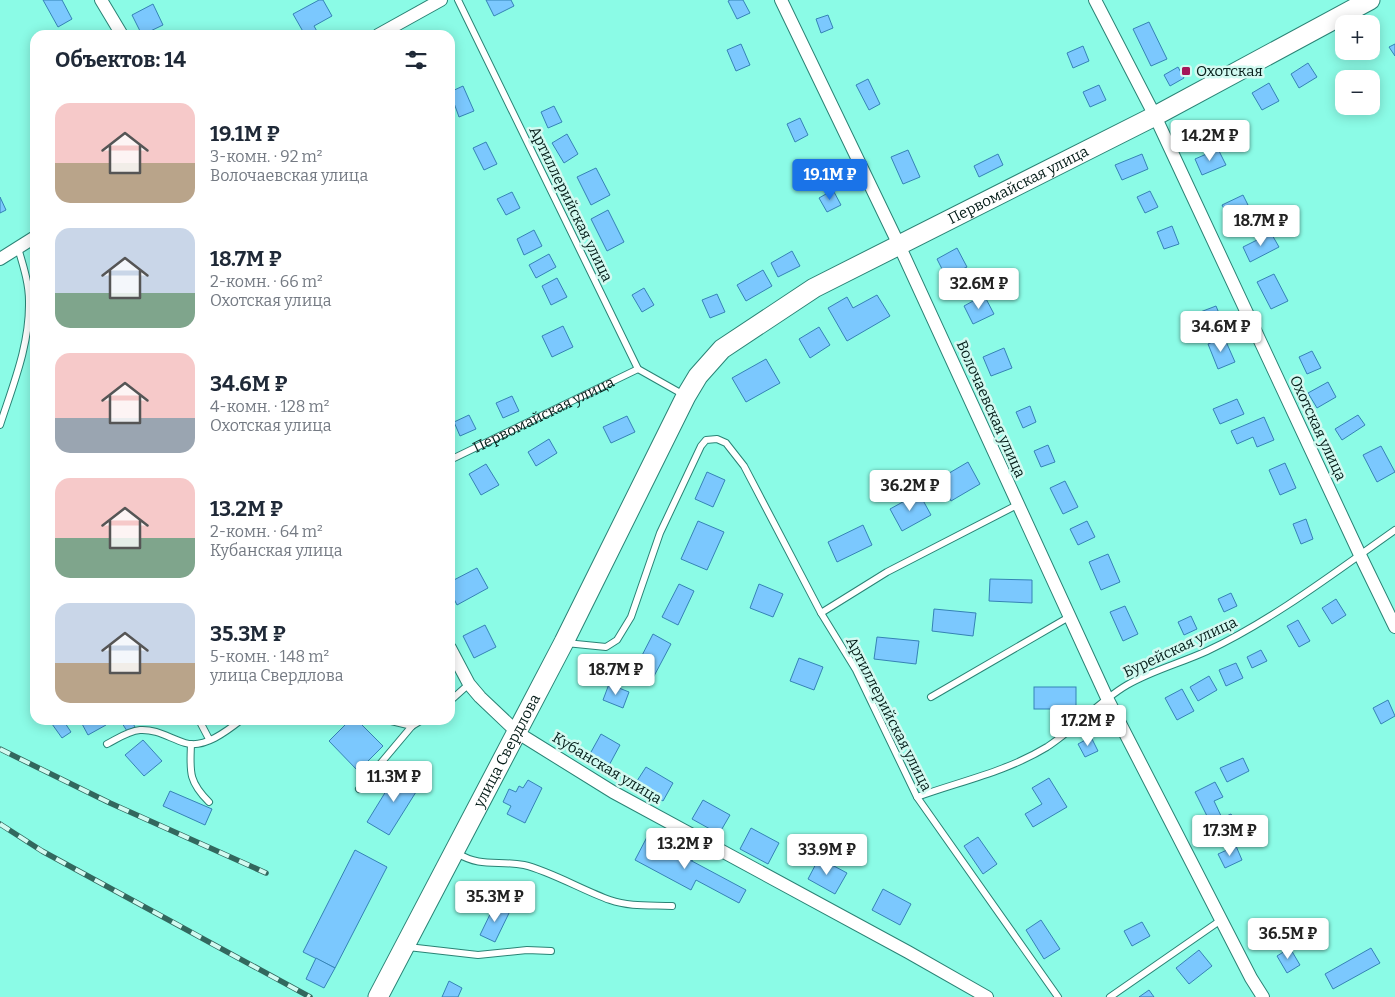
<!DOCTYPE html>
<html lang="ru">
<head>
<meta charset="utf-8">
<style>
  body { margin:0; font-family:Bitter,serif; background:#f6f6f7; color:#1f2937; height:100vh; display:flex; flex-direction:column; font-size:19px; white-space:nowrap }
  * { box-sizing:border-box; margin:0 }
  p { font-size:16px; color:#747a83 }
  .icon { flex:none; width:28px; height:28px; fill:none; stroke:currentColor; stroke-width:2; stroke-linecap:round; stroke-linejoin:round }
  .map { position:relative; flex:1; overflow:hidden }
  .panel { position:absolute; left:30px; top:30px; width:425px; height:695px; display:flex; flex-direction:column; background:#fff; border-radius:15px; box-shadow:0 2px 12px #0003 }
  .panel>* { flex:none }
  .buttons { position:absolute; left:1335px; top:15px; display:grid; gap:10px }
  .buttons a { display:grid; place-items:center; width:45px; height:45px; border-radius:10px; background:#fff; box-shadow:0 2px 12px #0003; font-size:25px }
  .price { position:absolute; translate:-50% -42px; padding:0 11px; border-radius:5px; background:#fff; color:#222; font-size:16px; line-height:32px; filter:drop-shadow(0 1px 2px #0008) }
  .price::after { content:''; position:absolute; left:50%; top:30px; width:15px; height:11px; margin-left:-8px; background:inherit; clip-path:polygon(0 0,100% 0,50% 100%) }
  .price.on { background:#1a73e8; color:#fff }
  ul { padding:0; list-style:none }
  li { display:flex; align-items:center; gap:15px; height:125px; padding:0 25px }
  li span { display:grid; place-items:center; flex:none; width:140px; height:100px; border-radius:15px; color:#555 }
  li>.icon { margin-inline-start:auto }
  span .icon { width:60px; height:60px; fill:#fffc; stroke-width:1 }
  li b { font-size:21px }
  h2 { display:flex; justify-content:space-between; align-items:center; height:60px; padding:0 25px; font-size:21px }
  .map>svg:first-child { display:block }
  .building { fill:#7bc8fe; stroke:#3583b5 }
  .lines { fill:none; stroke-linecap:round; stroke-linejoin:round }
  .service-casing { stroke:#2a8375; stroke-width:8 }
  .minor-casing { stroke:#2a8375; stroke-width:14 }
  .secondary-casing { stroke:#2a8375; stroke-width:21 }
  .service { stroke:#fff; stroke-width:6 }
  .minor { stroke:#fff; stroke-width:12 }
  .secondary { stroke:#fff; stroke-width:19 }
  .rail-casing { stroke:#32685e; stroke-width:5.5 }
  .rail { stroke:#d2faf1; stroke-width:4; stroke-dasharray:11; stroke-linecap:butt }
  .poi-dot { fill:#a41558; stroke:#d2faf1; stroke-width:2 }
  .labels { text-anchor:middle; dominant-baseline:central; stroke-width:5; stroke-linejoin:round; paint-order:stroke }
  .poi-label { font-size:15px; fill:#051d19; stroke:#d2faf1; text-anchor:start }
  .street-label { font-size:15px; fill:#051d19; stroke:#d2faf1 }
</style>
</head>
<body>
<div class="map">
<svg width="1395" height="997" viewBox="0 0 1395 997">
  <rect width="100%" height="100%" fill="#8bfbe6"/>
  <g class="building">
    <polygon points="43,0 62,0 72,19 58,27"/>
    <polygon points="319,0 323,0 332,16 314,26 319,35 305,35 293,14"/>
    <polygon points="486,0 511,0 514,6 494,16"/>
    <polygon points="730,0 743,0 750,13 737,19 728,1"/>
    <polygon points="153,4 163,25 142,35 132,15"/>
    <polygon points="828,15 833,28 821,33 816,19"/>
    <polygon points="1149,22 1167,59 1151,66 1133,29"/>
    <polygon points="741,44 750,65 736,71 727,50"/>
    <polygon points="1395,44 1395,56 1389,47"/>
    <polygon points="1083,46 1089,61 1073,68 1067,53"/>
    <polygon points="1308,63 1317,77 1299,88 1291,74"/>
    <polygon points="1178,67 1184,78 1170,86 1164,75"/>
    <polygon points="868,79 880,104 869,110 856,85"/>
    <polygon points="1269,83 1279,101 1262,110 1252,93"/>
    <polygon points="1099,85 1106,100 1090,107 1083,92"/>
    <polygon points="463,86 474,111 459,117 450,92"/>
    <polygon points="554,106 562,122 548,128 541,112"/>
    <polygon points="800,118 808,135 795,142 787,124"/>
    <polygon points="1203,125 1210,139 1194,147 1187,132"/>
    <polygon points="567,134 578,154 564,163 552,143"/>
    <polygon points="486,142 497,164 484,170 473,148"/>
    <polygon points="1218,149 1226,165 1202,175 1195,159"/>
    <polygon points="908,150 920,177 903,184 891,157"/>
    <polygon points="998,154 1003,165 979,177 974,166"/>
    <polygon points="1142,154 1148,169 1122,180 1115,165"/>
    <polygon points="596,168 610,195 591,205 577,177"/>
    <polygon points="833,190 841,205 827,212 819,198"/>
    <polygon points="1150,191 1158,207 1145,213 1137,197"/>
    <polygon points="512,192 520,208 506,215 497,199"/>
    <polygon points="1243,195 1248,205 1241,208 1246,218 1233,225 1222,205"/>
    <polygon points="0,197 6,210 0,213"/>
    <polygon points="608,210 624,242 607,251 591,219"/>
    <polygon points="1172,226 1179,244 1164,249 1157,232"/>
    <polygon points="534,230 542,246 524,255 517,239"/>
    <polygon points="1271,233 1279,247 1250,262 1243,247"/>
    <polygon points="957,248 967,267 946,277 937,259"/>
    <polygon points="792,251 800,266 778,277 771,263"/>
    <polygon points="549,254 556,267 536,278 529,265"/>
    <polygon points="763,270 772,286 746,301 737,285"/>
    <polygon points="1274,274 1288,301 1271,309 1257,282"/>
    <polygon points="557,278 567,297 551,305 542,286"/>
    <polygon points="644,288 654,305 642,312 632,295"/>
    <polygon points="717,294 725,312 710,318 702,300"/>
    <polygon points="877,295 890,316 847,341 828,308 847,297 853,308"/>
    <polygon points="984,295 994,314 973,324 964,306"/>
    <polygon points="1216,306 1223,323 1202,332 1195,314"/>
    <polygon points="563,326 573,347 552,357 542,336"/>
    <polygon points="819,327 830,345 810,358 799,339"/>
    <polygon points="1224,337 1235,362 1218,369 1208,344"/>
    <polygon points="1004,348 1012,368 991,376 983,357"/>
    <polygon points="1312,351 1321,368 1307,374 1299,357"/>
    <polygon points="766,359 780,383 746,402 732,378"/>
    <polygon points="1328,382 1336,397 1317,408 1308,393"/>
    <polygon points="512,396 519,411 503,418 496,403"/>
    <polygon points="1237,399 1244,414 1220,424 1213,409"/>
    <polygon points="1030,406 1036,422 1023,428 1016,412"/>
    <polygon points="469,415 476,429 460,436 454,422"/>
    <polygon points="1358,415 1365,425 1342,440 1335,429"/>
    <polygon points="627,416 635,432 611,443 603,427"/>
    <polygon points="1264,417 1274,440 1257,447 1253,437 1237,444 1231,431"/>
    <polygon points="549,439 557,453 536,466 528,452"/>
    <polygon points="1048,445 1055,462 1041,467 1034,451"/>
    <polygon points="1381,446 1395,472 1377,482 1363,455"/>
    <polygon points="968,462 980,484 951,501 939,479"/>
    <polygon points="1285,463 1296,488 1280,495 1269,470"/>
    <polygon points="486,464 499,485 481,495 469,474"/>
    <polygon points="707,472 725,480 713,507 695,499"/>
    <polygon points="1065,481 1078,507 1063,514 1050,488"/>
    <polygon points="919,493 931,515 902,531 890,509"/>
    <polygon points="1306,519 1313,539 1301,544 1293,524"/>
    <polygon points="698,521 724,532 707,570 681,559"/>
    <polygon points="1087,521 1095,537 1078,545 1070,529"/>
    <polygon points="863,525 872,545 837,562 828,542"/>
    <polygon points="1108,554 1120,582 1101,590 1089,562"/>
    <polygon points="477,568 488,588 457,605 450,591 450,582"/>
    <polygon points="990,579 1032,580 1032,603 989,601"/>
    <polygon points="679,584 694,591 678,625 662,617"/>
    <polygon points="759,584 783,594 773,617 750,608"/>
    <polygon points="1231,593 1237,606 1224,612 1218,599"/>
    <polygon points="1336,599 1346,615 1332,624 1322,608"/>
    <polygon points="1125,606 1138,634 1123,641 1110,612"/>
    <polygon points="934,609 976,613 973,636 932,631"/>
    <polygon points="1191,616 1197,629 1184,635 1178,622"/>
    <polygon points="1298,620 1310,641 1299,647 1287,626"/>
    <polygon points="485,625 496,647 474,658 463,636"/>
    <polygon points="653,634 671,644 653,678 635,669"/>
    <polygon points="877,637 919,641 916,664 874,659"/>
    <polygon points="1261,650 1267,661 1252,668 1247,657"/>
    <polygon points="799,658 823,667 814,690 790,681"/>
    <polygon points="1236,663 1243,678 1226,686 1219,670"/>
    <polygon points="1209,676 1217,690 1198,701 1190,687"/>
    <polygon points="609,684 629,692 623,708 603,700"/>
    <rect x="1034" y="687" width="42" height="22"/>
    <polygon points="1182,689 1194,711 1177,720 1165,698"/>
    <polygon points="1388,700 1395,716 1381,724 1373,708"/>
    <polygon points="58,720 63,720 71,732 62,738 52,724"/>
    <polygon points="86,720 103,720 106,725 88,735 81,722"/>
    <polygon points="120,720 131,720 135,727 127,731"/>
    <polygon points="350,720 357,720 383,746 358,771 329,741"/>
    <polygon points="601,734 620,745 606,771 586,761"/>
    <polygon points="1091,737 1098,751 1085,757 1078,744"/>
    <polygon points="143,740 162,761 144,776 125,755"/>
    <polygon points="1243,758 1249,771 1227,782 1220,768"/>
    <polygon points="646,767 673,783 663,801 635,784"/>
    <polygon points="399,770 421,784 389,835 367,822"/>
    <polygon points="1049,778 1067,807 1033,827 1025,814 1042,804 1032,788"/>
    <polygon points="528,780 542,788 525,823 507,814 511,806 503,802 509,789 516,792 519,786 523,788"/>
    <polygon points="1215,782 1223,797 1214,801 1222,818 1231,814 1235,820 1214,830 1195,792"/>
    <polygon points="170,791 212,809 205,825 163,806"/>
    <polygon points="703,800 730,815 719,834 692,819"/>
    <polygon points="751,828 779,843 768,864 740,849"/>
    <polygon points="647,837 746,890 739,903 696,880 691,890 635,860"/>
    <polygon points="978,837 997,864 983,874 964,846"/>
    <polygon points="1236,846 1242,860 1225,868 1218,854"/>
    <polygon points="681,847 695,854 692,861 677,853"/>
    <polygon points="355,850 387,867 335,968 303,952"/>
    <polygon points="819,858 847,873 835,894 808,879"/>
    <polygon points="883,889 911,904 900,925 872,910"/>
    <polygon points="495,904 510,911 495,942 480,935"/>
    <polygon points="1041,920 1060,949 1044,959 1026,930"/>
    <polygon points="1142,922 1150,936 1132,946 1124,931"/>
    <polygon points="1290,948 1300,965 1287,973 1277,956"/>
    <polygon points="1371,948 1380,963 1333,989 1325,974"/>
    <polygon points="1199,950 1212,966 1189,984 1176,968"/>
    <polygon points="316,958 335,968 324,988 306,979"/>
    <polygon points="449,981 462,988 458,997 442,997"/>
    <polygon points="1149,990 1154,997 1139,997"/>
  </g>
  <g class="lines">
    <g class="service-casing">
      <g id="service">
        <polyline points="458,0 638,369 684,395"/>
        <path d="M0,425C13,385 30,344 29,301C29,283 23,265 18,248"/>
        <path id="s1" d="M450,460L638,369"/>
        <polyline points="821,613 887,572 1017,505"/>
        <polyline points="566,643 606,647 617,640 631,617 660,533 701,446 706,440 717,439 726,443 744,466 821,613 856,670 917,797 1058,997"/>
        <polyline points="931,697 1069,617"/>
        <polyline points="450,701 469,684"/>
        <polyline points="199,720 209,739"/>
        <polyline points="387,720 412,726"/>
        <path d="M107,744C117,739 128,731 140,730C157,729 169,738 185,743C204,749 227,731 241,720"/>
        <path d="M191,744C190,771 188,781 209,802"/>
        <polyline points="359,789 412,726 422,720"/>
        <path d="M917,797C961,781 1006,772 1047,747C1075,729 1098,702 1127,685C1153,670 1181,663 1207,651C1274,619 1334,573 1395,530"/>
        <path d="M457,853C481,868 498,860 524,865C550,871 584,891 610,900C630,907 651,905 672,906"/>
        <polyline points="408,947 478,955 527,950 551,951"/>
        <polyline points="1110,997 1221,920"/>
      </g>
    </g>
    <g class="minor-casing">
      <g id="minor">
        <polyline points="101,0 122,35"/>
        <polyline points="781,0 899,245 1107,698 1251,978 1263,997"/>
        <polyline points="1095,0 1155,116 1360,555 1395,627"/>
        <polyline points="378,35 441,0"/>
        <polyline points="0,259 35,237"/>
        <polyline points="450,648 469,684 480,697 518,733 613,792 908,952 987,997"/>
      </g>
    </g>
    <g class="secondary-casing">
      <g id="secondary">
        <path id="s2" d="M378,997L564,642L686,396L698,376L722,349L814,288L1155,116L1370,0"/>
      </g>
    </g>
    <use href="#service" class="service"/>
    <use href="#minor" class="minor"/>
    <use href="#secondary" class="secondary"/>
    <g class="rail-casing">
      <g id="rail">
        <polyline points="0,749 110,803 266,873"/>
        <polyline points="0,824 42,851 310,997"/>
      </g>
    </g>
    <use href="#rail" class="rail"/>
  </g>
  <rect class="poi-dot" x="1181" y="66" width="10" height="10" rx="2.5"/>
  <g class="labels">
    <g class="poi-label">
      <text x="1196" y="71">Охотская</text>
    </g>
    <g class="street-label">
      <text stroke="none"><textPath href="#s2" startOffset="1074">Первомайская улица</textPath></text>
      <text transform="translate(571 204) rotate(64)">Артиллерийская улица</text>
      <text transform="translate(991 409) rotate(66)">Волочаевская улица</text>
      <text stroke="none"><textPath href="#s1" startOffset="104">Первомайская улица</textPath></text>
      <text transform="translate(1318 428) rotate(65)">Охотская улица</text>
      <text transform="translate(1180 647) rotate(-25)">Бурейская улица</text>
      <text transform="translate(889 714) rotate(63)">Артиллерийская улица</text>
      <text stroke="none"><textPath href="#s2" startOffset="278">улица Свердлова</textPath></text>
      <text transform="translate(607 768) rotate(31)">Кубанская улица</text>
    </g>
  </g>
</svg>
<div class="buttons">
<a>+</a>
<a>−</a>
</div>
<b class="price" style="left:1210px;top:162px">14.2M ₽</b>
<b class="price on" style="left:830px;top:201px">19.1M ₽</b>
<b class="price" style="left:1261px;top:247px">18.7M ₽</b>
<b class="price" style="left:979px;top:310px">32.6M ₽</b>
<b class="price" style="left:1221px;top:353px">34.6M ₽</b>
<b class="price" style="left:910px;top:512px">36.2M ₽</b>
<b class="price" style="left:616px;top:696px">18.7M ₽</b>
<b class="price" style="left:1088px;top:747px">17.2M ₽</b>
<b class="price" style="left:394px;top:803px">11.3M ₽</b>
<b class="price" style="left:1230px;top:857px">17.3M ₽</b>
<b class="price" style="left:685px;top:870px">13.2M ₽</b>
<b class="price" style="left:827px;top:876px">33.9M ₽</b>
<b class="price" style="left:495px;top:923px">35.3M ₽</b>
<b class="price" style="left:1288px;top:960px">36.5M ₽</b>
<section class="panel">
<h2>Объектов: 14<svg class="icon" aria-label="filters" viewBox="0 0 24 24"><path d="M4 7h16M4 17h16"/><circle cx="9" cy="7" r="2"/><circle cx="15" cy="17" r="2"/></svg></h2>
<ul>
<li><span style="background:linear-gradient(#f6c9c9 60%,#b9a48a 0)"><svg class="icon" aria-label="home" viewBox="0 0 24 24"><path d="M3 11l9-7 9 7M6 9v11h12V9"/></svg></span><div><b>19.1M ₽</b><p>3-комн. · 92 m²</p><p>Волочаевская улица</p></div></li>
<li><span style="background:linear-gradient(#c9d6e8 65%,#7fa58c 0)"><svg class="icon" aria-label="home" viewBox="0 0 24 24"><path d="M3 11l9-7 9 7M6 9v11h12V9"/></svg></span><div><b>18.7M ₽</b><p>2-комн. · 66 m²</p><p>Охотская улица</p></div></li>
<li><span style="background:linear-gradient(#f6c9c9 65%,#9aa5b1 0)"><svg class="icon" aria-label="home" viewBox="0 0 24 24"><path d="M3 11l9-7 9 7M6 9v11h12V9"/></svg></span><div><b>34.6M ₽</b><p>4-комн. · 128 m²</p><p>Охотская улица</p></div></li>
<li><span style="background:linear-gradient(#f6c9c9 60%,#7fa58c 0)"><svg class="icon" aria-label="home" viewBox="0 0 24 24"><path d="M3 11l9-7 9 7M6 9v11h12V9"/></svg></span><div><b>13.2M ₽</b><p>2-комн. · 64 m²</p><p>Кубанская улица</p></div></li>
<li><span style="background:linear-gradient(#c9d6e8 60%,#b9a48a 0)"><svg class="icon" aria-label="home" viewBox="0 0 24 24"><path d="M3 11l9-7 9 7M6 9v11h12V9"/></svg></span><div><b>35.3M ₽</b><p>5-комн. · 148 m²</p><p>улица Свердлова</p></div></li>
</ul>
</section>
</div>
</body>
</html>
